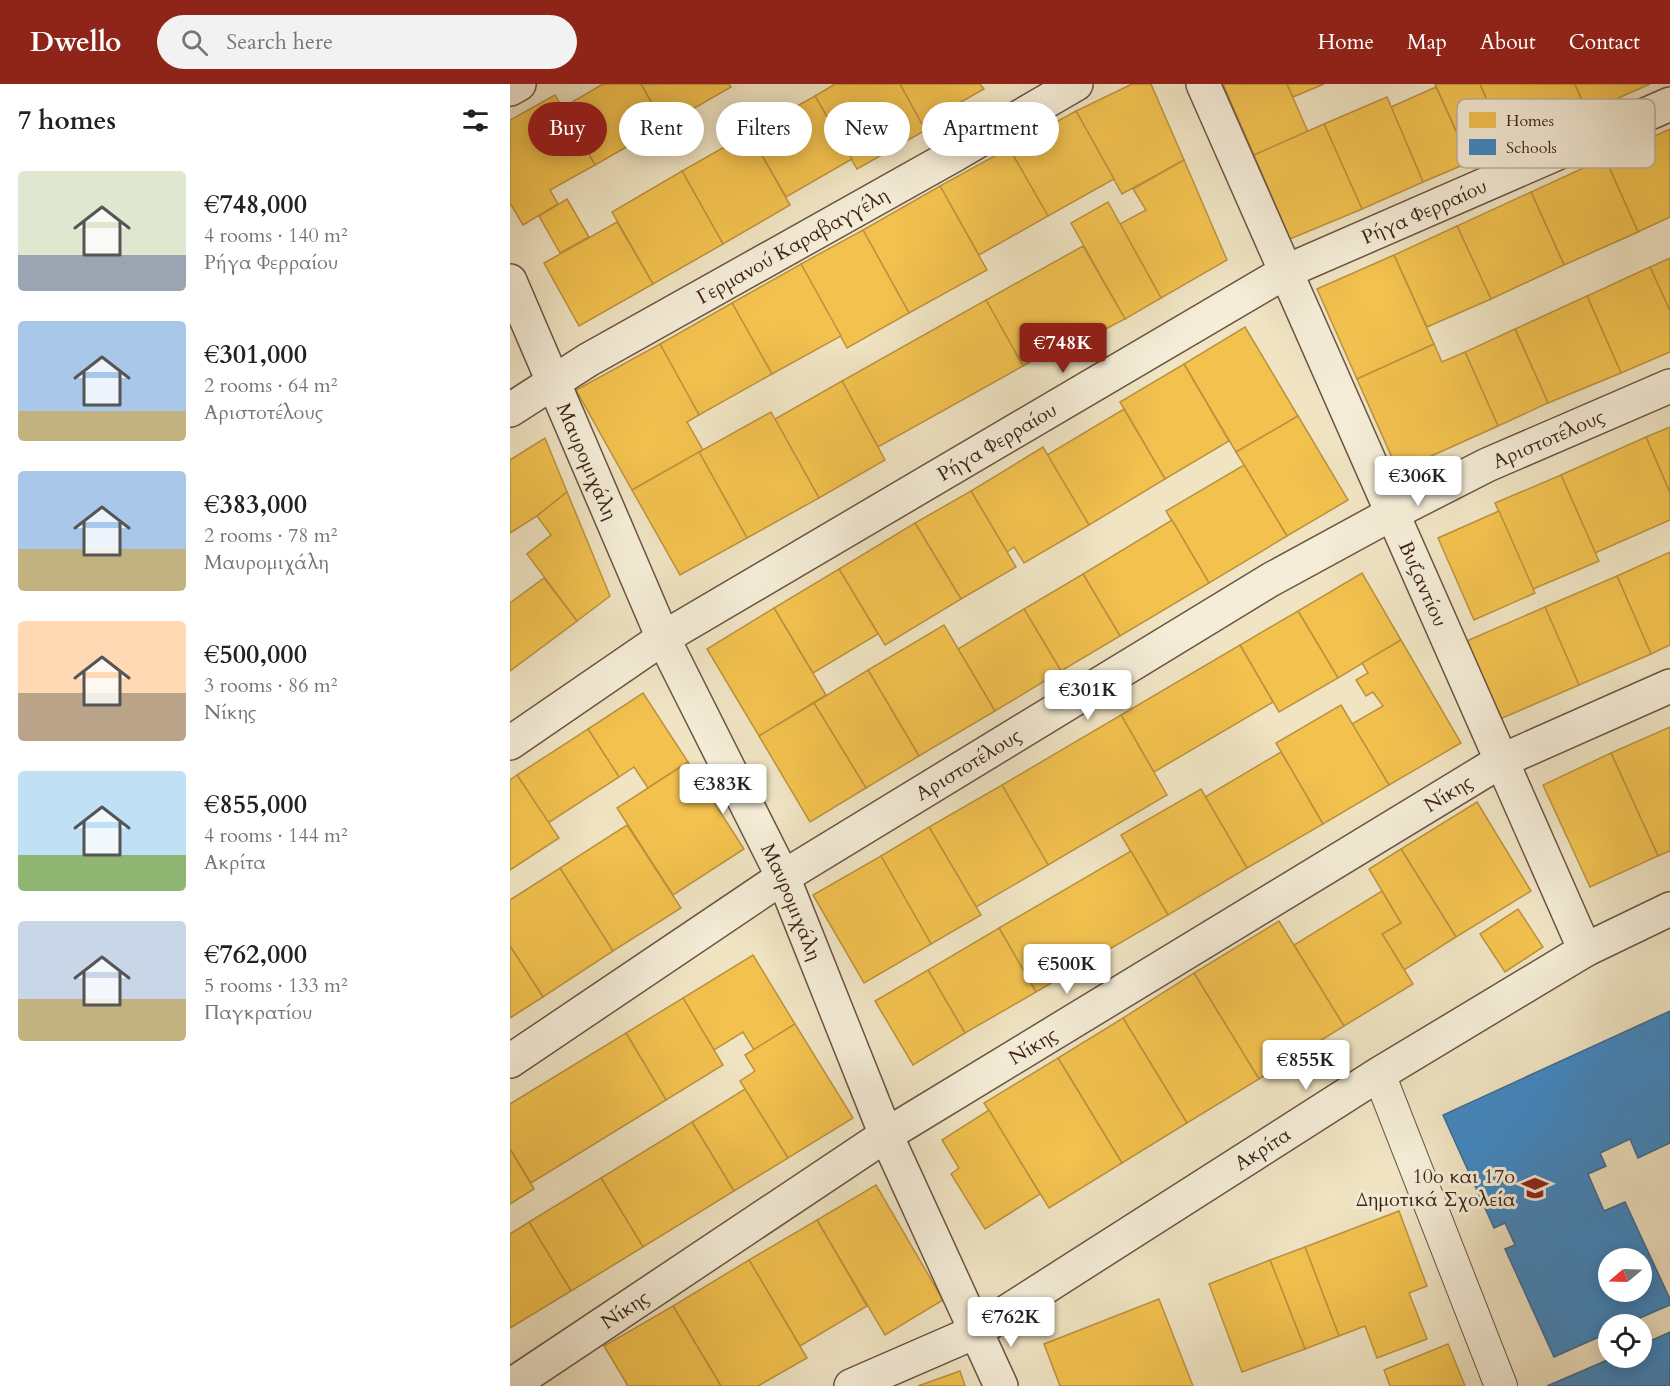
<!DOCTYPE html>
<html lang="en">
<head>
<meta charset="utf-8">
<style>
  body { margin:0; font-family:Cardo,serif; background:#f2f2f2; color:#202124; height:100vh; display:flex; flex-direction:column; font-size:22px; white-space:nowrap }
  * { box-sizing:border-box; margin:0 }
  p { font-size:20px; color:#757577 }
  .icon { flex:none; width:33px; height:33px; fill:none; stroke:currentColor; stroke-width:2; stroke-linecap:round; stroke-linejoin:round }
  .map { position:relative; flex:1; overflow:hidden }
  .drawer { display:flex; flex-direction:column; background:#fff; width:510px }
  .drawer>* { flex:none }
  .guide { position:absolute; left:18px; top:18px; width:570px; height:54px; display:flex; gap:12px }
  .needle { width:39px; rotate:251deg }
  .tools { position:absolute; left:1088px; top:1164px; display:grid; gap:12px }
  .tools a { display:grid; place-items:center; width:54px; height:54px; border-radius:50%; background:#fff; box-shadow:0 3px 15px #0003; font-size:30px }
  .price { position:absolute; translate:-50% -51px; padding:0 14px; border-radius:6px; background:#fff; color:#222; font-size:20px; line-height:39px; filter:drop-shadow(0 2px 3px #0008) }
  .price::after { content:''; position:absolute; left:50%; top:36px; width:18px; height:14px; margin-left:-9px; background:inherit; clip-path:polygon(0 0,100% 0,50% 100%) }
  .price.selected { background:#8f2418; color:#fff }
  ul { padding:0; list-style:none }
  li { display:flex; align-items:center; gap:18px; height:150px; padding:0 18px }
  li span { display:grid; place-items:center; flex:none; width:168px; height:120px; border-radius:6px; color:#555 }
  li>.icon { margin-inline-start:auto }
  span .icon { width:72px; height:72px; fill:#fffc; stroke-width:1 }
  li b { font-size:26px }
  h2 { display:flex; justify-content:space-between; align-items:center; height:72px; padding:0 18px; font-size:26px }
  .pill { padding:0 21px; border-radius:27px; background:#fff; box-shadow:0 3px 15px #0003; font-size:21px; line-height:54px }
  .pill.selected { background:#8f2418; color:#fff }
  header { display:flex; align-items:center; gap:36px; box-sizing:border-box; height:84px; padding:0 30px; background:#8f2418; color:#fff }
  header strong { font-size:28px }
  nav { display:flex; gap:33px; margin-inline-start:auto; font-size:21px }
  .search { width:420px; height:54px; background:#f2f2f2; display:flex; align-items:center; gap:15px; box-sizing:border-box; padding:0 21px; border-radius:33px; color:#757577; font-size:22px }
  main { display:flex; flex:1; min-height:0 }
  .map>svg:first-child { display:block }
  .homes { fill:#f2c14e; stroke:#bc923e; stroke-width:1.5 }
  .schools { fill:#3f88c5; stroke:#3f6a91; stroke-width:1.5; fill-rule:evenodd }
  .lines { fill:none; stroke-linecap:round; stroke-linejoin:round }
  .pedestrian-casing { stroke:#6a5443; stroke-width:34 }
  .minor-casing { stroke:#6a5443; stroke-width:36 }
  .tertiary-casing { stroke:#6a5443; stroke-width:36 }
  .pedestrian { stroke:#f5edd8; stroke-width:32 }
  .minor { stroke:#f5edd8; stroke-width:33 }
  .tertiary { stroke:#f5edd8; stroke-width:33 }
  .labels { text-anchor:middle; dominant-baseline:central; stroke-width:6; stroke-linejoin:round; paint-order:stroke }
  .street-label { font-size:20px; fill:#3e2418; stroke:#f5edd8 }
  .poi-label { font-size:20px; fill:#3e2418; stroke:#f5edd8; text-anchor:end }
  .key { fill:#f5edd8; stroke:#beb19e; stroke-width:1.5 }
  .key-label { font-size:16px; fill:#3e2418 }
</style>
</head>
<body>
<header>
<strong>Dwello</strong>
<div class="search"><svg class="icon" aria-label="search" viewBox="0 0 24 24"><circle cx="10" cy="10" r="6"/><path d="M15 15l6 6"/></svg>Search here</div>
<nav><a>Home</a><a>Map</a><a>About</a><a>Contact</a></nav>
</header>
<main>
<section class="drawer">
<h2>7 homes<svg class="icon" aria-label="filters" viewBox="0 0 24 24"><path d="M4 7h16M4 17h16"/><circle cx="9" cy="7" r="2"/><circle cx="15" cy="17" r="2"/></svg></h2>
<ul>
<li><span style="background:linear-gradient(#dfe7d0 70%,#9aa5b1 0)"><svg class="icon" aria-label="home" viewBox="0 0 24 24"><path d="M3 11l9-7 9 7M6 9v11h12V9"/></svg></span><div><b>€748,000</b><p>4 rooms · 140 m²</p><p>Ρήγα Φερραίου</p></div></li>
<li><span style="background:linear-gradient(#a9c7e8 75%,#c2b280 0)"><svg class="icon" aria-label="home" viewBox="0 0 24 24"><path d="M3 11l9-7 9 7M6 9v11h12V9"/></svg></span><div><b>€301,000</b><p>2 rooms · 64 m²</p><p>Αριστοτέλους</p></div></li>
<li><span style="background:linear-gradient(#a9c7e8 65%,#c2b280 0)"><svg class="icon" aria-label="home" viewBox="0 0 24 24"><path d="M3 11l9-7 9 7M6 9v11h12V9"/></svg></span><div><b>€383,000</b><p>2 rooms · 78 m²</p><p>Μαυρομιχάλη</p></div></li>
<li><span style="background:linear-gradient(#ffd9b3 60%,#b9a48a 0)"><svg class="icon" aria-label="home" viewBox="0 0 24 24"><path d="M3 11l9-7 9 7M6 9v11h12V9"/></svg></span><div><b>€500,000</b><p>3 rooms · 86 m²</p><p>Νίκης</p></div></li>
<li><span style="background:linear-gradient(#bfe0f5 70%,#8fb573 0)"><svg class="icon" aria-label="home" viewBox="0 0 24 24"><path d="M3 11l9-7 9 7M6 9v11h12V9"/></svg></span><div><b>€855,000</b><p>4 rooms · 144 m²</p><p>Ακρίτα</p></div></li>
<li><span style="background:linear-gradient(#c9d6e8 65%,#c2b280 0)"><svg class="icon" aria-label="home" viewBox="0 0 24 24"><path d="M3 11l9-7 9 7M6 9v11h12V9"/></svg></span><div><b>€762,000</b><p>5 rooms · 133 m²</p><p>Παγκρατίου</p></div></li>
</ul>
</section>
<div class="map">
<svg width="1160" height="1302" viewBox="0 0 1160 1302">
  <rect width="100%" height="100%" fill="#f0e4c3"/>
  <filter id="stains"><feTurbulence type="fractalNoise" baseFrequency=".00333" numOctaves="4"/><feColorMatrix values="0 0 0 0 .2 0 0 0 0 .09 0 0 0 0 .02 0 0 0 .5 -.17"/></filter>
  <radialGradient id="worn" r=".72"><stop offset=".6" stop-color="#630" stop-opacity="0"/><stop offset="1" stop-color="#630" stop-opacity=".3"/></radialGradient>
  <g class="homes">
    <polygon points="93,0 131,0 155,41 85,81 52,24"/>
    <polygon points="131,0 219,0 221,3 155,41"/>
    <polygon points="325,0 390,0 416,46 347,85 305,12"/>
    <polygon points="390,0 470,0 474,5 412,40"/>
    <polygon points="622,0 641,0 674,76 612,110 566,27"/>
    <polygon points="713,0 777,0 798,48 744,71"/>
    <polygon points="777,0 814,0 783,13"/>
    <polygon points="925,0 970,0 997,62 960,78"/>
    <polygon points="970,0 1065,0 1077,28 997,62"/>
    <polygon points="1065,0 1140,0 1077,28"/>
    <polygon points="926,3 960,78 913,98 881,23"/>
    <polygon points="45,11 85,81 40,106 48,120 13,141 0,119 0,36"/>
    <polygon points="305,12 342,75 276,113 239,49"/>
    <polygon points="877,13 913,98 852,125 814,40"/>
    <polygon points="566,27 604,95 538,132 499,64"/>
    <polygon points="814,40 852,125 780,155 744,71"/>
    <polygon points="1160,45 1160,133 1128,148 1095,74"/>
    <polygon points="239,49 280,121 213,160 172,87"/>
    <polygon points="499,64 538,132 469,171 430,102"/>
    <polygon points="1095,74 1128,148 1054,181 1021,108"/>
    <polygon points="674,76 717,176 651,214 610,140 636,126 623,105"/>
    <polygon points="172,87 213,160 143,200 102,128"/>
    <polygon points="430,102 477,186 399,229 353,146"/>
    <polygon points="1021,108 1054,181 981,215 947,142"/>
    <polygon points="57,115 79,153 50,169 29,132"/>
    <polygon points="598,118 651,214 615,235 561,139"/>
    <polygon points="107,138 143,200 69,242 34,179"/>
    <polygon points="947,142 981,215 917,243 884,171"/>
    <polygon points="353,146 399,229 337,264 291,180"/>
    <polygon points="573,162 615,235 588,249 584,242 513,282 476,216"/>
    <polygon points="884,171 924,260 847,295 807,205"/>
    <polygon points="1160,174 1160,227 1140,183"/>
    <polygon points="291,180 331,252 262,290 222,219"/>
    <polygon points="1140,183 1160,227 1160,268 1111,289 1077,212"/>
    <polygon points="1077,212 1111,289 1038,319 1005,245"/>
    <polygon points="476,216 513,282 368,363 332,297"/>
    <polygon points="222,219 262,290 189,331 150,260"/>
    <polygon points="735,243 788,332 726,368 674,280"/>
    <polygon points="1005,245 1038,319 988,342 955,268"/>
    <polygon points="150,260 189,331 177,338 193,366 122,406 66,306"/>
    <polygon points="924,260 932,278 955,268 988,342 888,387 847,295"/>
    <polygon points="674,280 719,357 655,395 610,318"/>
    <polygon points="332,297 375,376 309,414 265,335"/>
    <polygon points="614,325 655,395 579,441 537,371"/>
    <polygon points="261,328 309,414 237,454 189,368"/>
    <polygon points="788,332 838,416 777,452 726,368"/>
    <polygon points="1160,343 1160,409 1136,353"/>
    <polygon points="1136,353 1160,409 1160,436 1085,469 1051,391"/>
    <polygon points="35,354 57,408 27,432 0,449 0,376"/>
    <polygon points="533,363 579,441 514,479 504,463 497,468 461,407"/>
    <polygon points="189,368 237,454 170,491 122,406"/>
    <polygon points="734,381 777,452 699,499 656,427"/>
    <polygon points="1051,391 1089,477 1023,505 985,419"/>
    <polygon points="461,407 506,483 451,515 405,439"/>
    <polygon points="57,408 100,512 67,537 17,470 41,451 27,432"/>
    <polygon points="989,427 1025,509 964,536 928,454"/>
    <polygon points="662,436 699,499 610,552 573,490"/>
    <polygon points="405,439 451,515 375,561 329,485"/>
    <polygon points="1160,468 1160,561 1141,570 1107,492"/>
    <polygon points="329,485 368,550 303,589 264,524"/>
    <polygon points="852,489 891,556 828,594 788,527"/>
    <polygon points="573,490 610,552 551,587 514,525"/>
    <polygon points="1107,492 1141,570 1069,601 1035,523"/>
    <polygon points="34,494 67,537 0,587 0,519"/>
    <polygon points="1035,523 1069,601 990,635 957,557"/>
    <polygon points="264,524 316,611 249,652 197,565"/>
    <polygon points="514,525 551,587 485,627 448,565"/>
    <polygon points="788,527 828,594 769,628 730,561"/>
    <polygon points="434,541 485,627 409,672 358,586"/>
    <polygon points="891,556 951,659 879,701 842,640 873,622 863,608 856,612 846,596 858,589 852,579"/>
    <polygon points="730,561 763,618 644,688 611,631"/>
    <polygon points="358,586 409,672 356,704 304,619"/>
    <polygon points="133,609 178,678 138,704 124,683 109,693 78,645"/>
    <polygon points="304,619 356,704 300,738 249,652"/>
    <polygon points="831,621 879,701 813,740 766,659"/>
    <polygon points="611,631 657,711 538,781 492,701"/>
    <polygon points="1160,643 1160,767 1148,772 1101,669"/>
    <polygon points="78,645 109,693 38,739 7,691"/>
    <polygon points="771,668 813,740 737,784 695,713"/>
    <polygon points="1101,669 1148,772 1080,803 1033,701"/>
    <polygon points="178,678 234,765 163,811 107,724"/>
    <polygon points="7,691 49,754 0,786 0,696"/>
    <polygon points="492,701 538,781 466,823 419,743"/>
    <polygon points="691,705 737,784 658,831 611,751"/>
    <polygon points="967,718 1021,807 946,853 891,765"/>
    <polygon points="117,741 171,824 103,867 50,784"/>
    <polygon points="419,743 471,831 421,860 371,772"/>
    <polygon points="891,765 946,853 894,886 872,850 891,839 859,785"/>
    <polygon points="621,767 658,831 526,908 489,844"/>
    <polygon points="371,772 421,860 354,899 303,811"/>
    <polygon points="50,784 103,867 33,913 0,862 0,816"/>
    <polygon points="872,807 891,839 872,850 903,900 834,942 784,861"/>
    <polygon points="1008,825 1033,863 995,888 970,850"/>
    <polygon points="769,837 834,942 749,995 684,889"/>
    <polygon points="489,844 526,908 455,949 418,886"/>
    <polygon points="0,862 33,913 0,934"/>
    <polygon points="243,871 285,940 244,966 233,948 204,966 173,914"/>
    <polygon points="418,886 455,949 403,981 365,917"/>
    <polygon points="684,889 749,995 677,1039 613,934"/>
    <polygon points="173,914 213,981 156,1016 116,949"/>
    <polygon points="613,934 677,1039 612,1079 548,974"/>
    <polygon points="285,940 343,1034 278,1074 230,997 245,987 235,971"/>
    <polygon points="116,949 156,1016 21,1099 0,1065 0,1020"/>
    <polygon points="548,974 612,1079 539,1124 474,1019"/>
    <polygon points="235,1005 278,1074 224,1107 182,1038"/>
    <polygon points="479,1026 530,1110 475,1145 441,1090 449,1084 432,1056"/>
    <polygon points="182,1038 224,1107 133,1163 91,1094"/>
    <polygon points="0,1065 24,1105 0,1120"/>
    <polygon points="91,1094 133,1163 61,1207 19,1138"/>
    <polygon points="366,1101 433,1216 375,1251 307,1136"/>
    <polygon points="889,1127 917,1202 899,1209 917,1255 867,1274 855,1242 829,1252 795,1163"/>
    <polygon points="307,1136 357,1222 290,1262 239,1176"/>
    <polygon points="19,1138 61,1207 0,1244 0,1150"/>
    <polygon points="795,1163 829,1252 795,1265 760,1176"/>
    <polygon points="239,1176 297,1274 248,1302 211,1302 163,1222"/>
    <polygon points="760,1176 795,1265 732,1288 699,1200"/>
    <polygon points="649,1215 683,1302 550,1302 534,1260"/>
    <polygon points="163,1222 211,1302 118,1302 94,1262"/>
    <polygon points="938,1260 955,1302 880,1302 874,1286"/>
    <polygon points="450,1287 455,1302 408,1302"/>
  </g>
  <g class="schools">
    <path d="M1160,927V1059L1128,1074L1120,1055L1090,1069L1096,1082L1078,1090L1094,1127L1115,1118L1160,1215V1221L1116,1240H1098V1249L1044,1273L995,1165L1005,1161L995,1139L984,1144L933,1031ZM1098,1174H1131V1208H1098Z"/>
    <polygon points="1160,1248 1160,1302 1037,1302 1102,1274 1131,1274 1131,1261"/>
  </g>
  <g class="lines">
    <g class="pedestrian-casing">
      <polyline id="pedestrian" points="869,990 991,1302"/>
    </g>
    <g class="minor-casing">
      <g id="minor">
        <path id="s1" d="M693,0L1075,866"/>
        <path id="s2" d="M0,197L153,554L273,793L376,1051L491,1302"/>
        <path id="s3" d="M0,326L78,276L444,71L566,0"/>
        <path id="s4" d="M0,659L153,554L777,187L1160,20"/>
        <path id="s5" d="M0,977L273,793L760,496L883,429L977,381L1160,302"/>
        <path id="s6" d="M0,1302L376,1051L991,677L1160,602"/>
        <path id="s7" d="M341,1302L465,1248L869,990L1075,866L1160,825"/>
      </g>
    </g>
    <g class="tertiary-casing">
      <polyline id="tertiary" points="0,5 9,0"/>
    </g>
    <use href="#pedestrian" class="pedestrian"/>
    <use href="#minor" class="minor"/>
    <use href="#tertiary" class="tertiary"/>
  </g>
  <defs>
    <g id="school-bare" transform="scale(2.07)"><path d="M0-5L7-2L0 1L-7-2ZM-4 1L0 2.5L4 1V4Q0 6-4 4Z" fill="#8f2418" stroke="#f5edd8" stroke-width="2.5" paint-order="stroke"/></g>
  </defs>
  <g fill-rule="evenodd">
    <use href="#school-bare" x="1025" y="1104"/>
  </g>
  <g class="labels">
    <g class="street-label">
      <text stroke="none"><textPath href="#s4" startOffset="1059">Ρήγα Φερραίου</textPath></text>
      <text stroke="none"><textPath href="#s3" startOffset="327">Γερμανού Καραβαγγέλη</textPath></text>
      <text stroke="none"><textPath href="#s5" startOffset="1212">Αριστοτέλους</textPath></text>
      <text stroke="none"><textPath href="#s4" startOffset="573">Ρήγα Φερραίου</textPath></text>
      <text stroke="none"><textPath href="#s2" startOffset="196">Μαυρομιχάλη</textPath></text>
      <text stroke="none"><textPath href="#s1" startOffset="546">Βυζαντίου</textPath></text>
      <text stroke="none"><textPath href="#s5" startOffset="546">Αριστοτέλους</textPath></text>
      <text stroke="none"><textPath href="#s6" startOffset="1110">Νίκης</textPath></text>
      <text stroke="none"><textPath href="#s2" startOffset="682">Μαυρομιχάλη</textPath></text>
      <text stroke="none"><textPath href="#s6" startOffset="624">Νίκης</textPath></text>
      <text stroke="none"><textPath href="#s7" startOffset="476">Ακρίτα</textPath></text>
      <text stroke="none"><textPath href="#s6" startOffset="138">Νίκης</textPath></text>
    </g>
    <g class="poi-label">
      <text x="1005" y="1092">10ο και 17ο<tspan x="1005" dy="23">Δημοτικά Σχολεία</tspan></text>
    </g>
  </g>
  <rect x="947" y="15" width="198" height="69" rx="9" class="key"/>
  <rect x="959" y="28" width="27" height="16" fill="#f2c14e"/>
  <rect x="959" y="55" width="27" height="16" fill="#3f88c5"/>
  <g class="key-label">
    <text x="996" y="42">Homes</text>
    <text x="996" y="69">Schools</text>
  </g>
  <rect width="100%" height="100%" filter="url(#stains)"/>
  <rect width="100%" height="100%" fill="url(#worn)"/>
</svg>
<div class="tools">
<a><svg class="needle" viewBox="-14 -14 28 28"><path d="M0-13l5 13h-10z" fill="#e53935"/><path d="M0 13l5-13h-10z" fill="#757577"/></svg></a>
<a><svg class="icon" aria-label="locate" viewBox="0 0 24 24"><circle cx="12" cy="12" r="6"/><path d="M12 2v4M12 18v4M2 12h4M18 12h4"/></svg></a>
</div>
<b class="price selected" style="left:553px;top:290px">€748K</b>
<b class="price" style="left:908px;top:423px">€306K</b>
<b class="price" style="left:578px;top:637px">€301K</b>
<b class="price" style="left:213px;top:731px">€383K</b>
<b class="price" style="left:557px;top:911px">€500K</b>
<b class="price" style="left:796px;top:1007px">€855K</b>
<b class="price" style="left:501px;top:1264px">€762K</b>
<div class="guide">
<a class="pill selected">Buy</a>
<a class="pill">Rent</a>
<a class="pill">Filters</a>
<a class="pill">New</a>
<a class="pill">Apartment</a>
</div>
</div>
</main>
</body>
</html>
